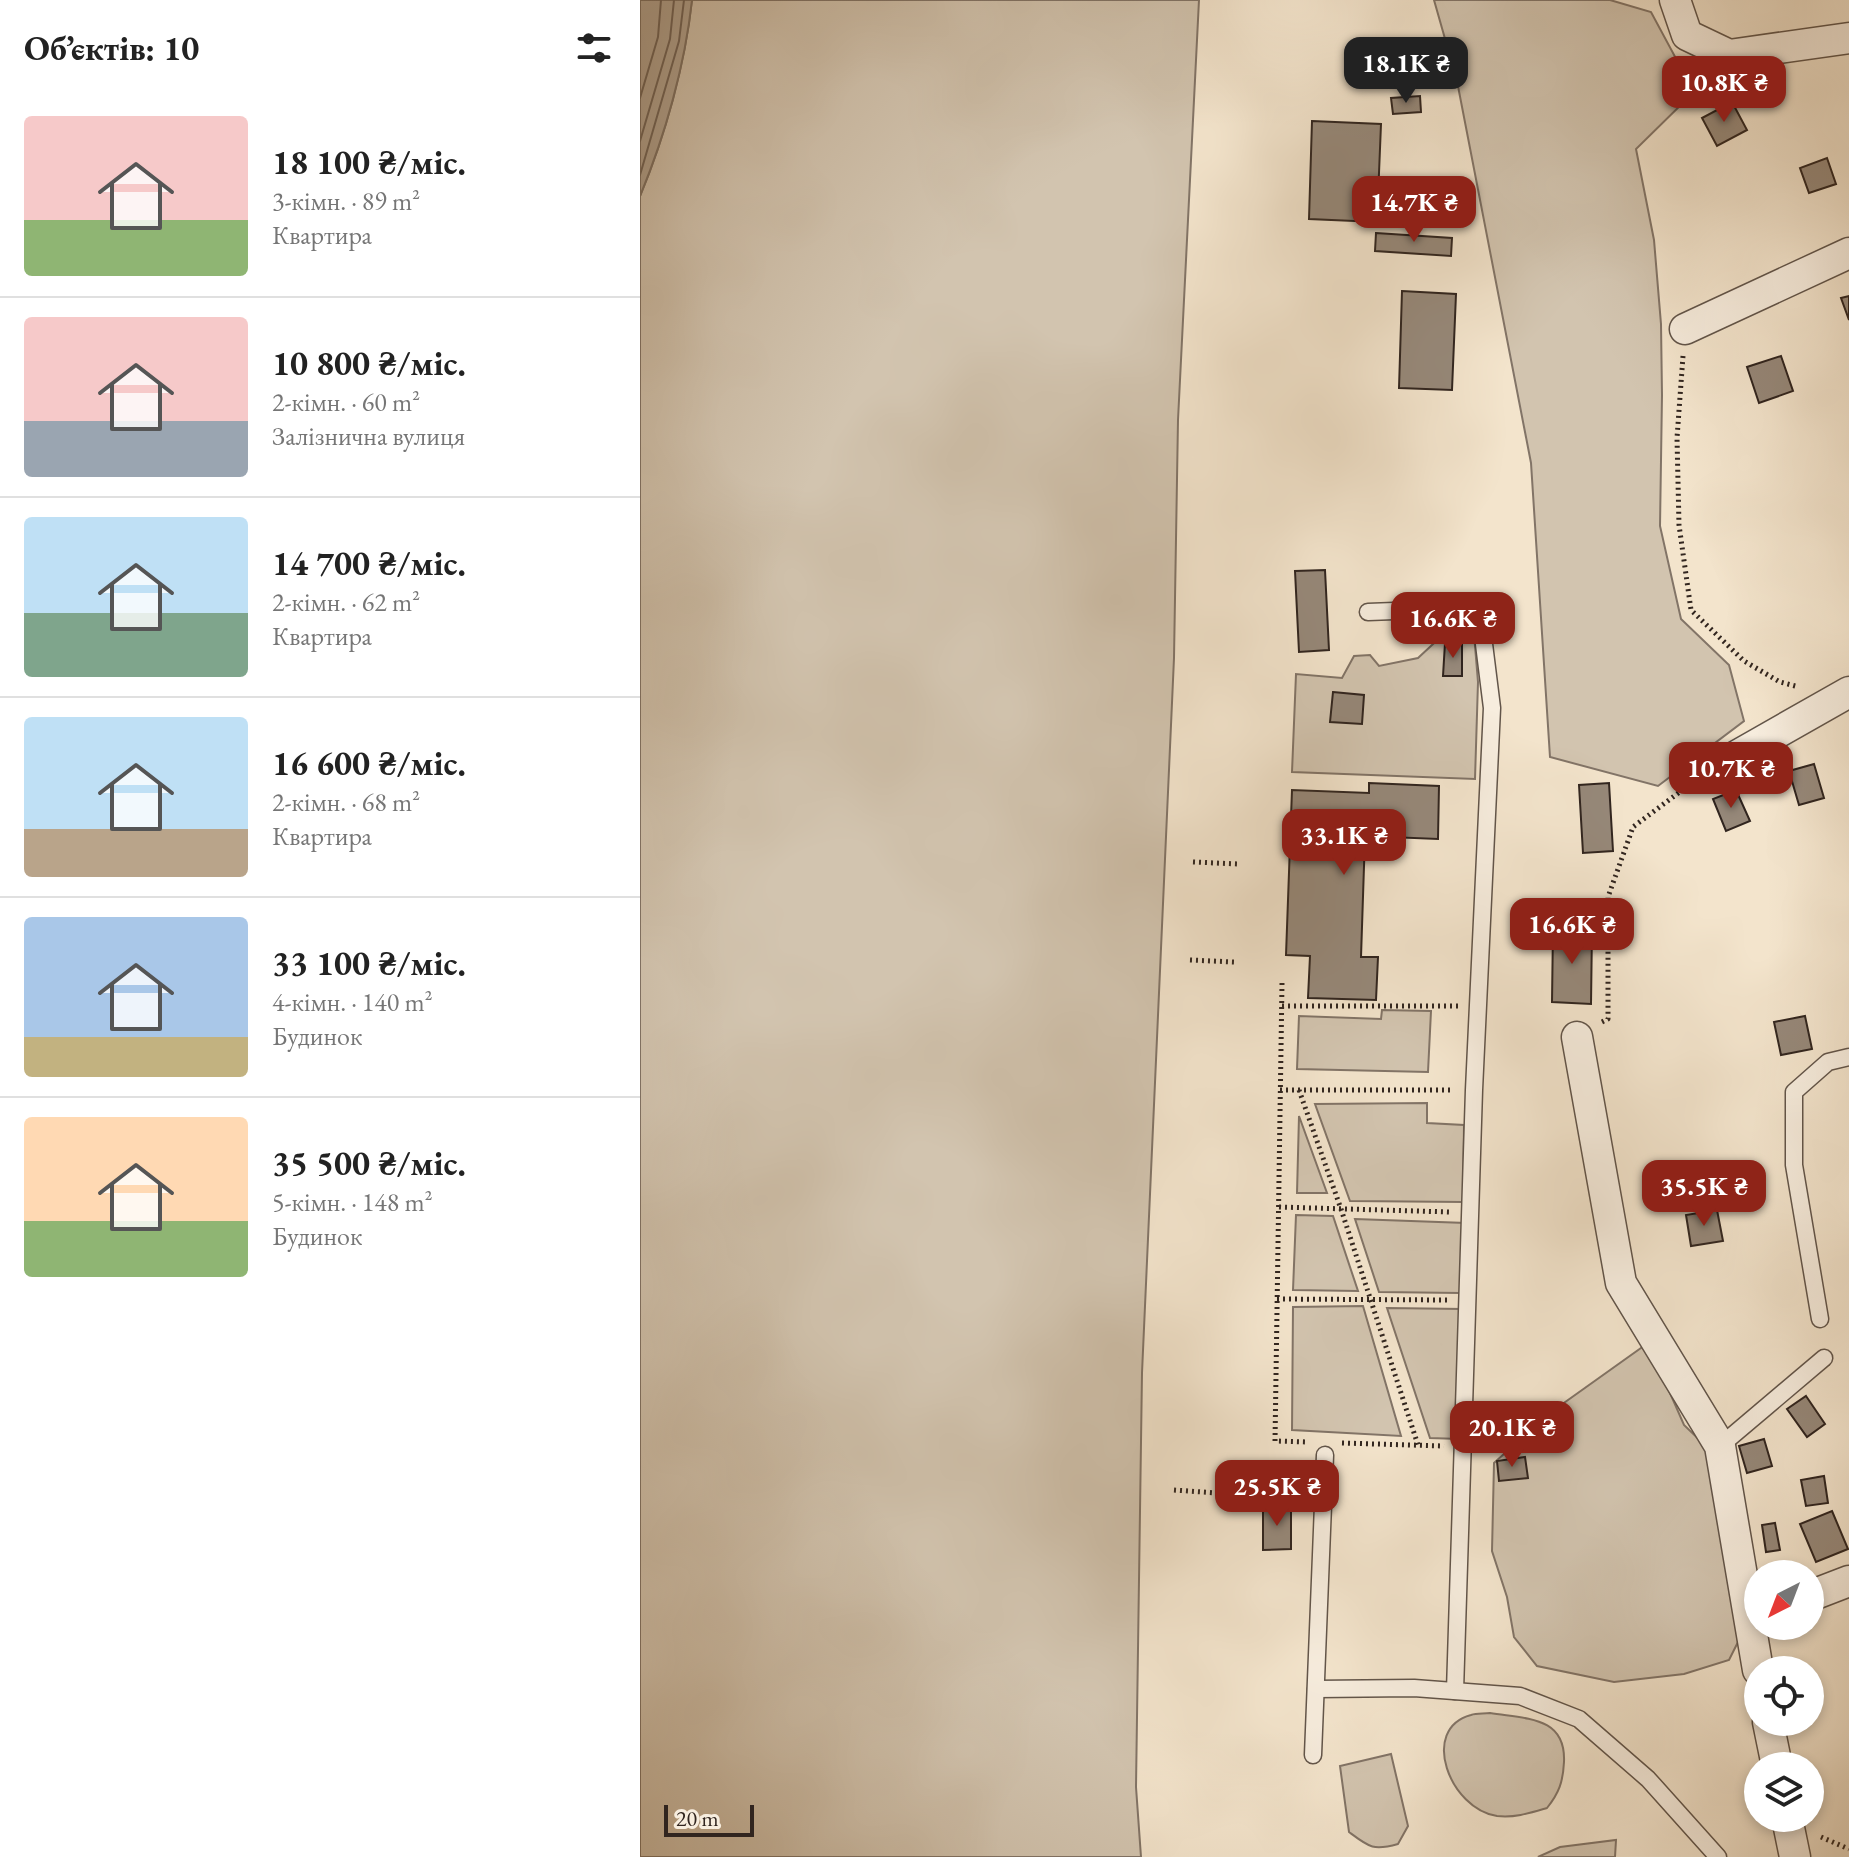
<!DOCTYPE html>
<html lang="uk">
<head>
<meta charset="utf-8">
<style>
  body { margin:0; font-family:"EB Garamond",serif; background:#f2f2f2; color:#222; height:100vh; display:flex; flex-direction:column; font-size:30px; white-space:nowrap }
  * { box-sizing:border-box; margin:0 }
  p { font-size:26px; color:#767676 }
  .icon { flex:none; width:44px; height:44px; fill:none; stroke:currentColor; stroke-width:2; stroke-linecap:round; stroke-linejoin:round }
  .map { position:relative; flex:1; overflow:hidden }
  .sheet { display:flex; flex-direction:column; background:#fff; width:640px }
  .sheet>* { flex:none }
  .needle { width:52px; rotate:222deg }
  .fabs { position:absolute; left:1104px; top:1560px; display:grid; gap:16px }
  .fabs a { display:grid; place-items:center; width:80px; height:80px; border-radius:50%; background:#fff; box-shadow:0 4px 12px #0003; font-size:40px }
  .scale { position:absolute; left:24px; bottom:20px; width:90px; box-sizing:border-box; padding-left:8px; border:4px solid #31251f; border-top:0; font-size:22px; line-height:28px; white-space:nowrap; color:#31251f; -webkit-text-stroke:6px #f7edde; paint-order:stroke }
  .price { position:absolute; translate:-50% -68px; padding:0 18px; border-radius:16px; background:#8f2418; color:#fff; font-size:26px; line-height:52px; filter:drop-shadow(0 2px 4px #0008) }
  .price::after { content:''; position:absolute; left:50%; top:48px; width:24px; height:18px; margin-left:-12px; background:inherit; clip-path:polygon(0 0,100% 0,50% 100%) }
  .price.active { background:#222; color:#fff }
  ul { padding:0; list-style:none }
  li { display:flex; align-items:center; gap:24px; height:200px; padding:0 24px }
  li+li { border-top:2px solid #e0e0e0 }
  li span { display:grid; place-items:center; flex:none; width:224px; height:160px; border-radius:8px; color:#555 }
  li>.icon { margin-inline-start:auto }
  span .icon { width:96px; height:96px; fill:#fffc; stroke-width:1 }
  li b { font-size:34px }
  h2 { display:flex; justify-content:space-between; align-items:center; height:96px; padding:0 24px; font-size:34px }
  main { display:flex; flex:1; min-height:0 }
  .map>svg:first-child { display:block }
  .green { fill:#d2c4af; stroke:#827467; stroke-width:2 }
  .water { fill:#b1a391; stroke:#7e7163; stroke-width:2 }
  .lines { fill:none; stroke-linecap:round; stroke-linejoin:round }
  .shore { stroke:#716458; stroke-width:2 }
  .building { fill:#968879; stroke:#31251f; stroke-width:2 }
  .service-casing { stroke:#62554a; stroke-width:19 }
  .minor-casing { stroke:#62554a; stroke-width:33 }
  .path { stroke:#31251f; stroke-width:5; stroke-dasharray:2 4; stroke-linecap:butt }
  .service { stroke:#f7edde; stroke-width:16 }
  .minor { stroke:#f7edde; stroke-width:30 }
</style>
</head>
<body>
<main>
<section class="sheet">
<h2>Об’єктів: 10<svg class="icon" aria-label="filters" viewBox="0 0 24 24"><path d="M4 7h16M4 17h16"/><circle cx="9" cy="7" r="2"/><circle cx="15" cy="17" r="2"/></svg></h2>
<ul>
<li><span style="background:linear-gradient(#f6c9c9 65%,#8fb573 0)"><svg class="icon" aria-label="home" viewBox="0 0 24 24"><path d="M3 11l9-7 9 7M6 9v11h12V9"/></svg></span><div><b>18 100 ₴/міс.</b><p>3-кімн. · 89 m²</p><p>Квартира</p></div></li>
<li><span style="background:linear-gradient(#f6c9c9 65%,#9aa5b1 0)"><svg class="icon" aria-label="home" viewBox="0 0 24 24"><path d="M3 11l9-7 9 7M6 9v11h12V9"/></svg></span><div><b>10 800 ₴/міс.</b><p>2-кімн. · 60 m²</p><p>Залізнична вулиця</p></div></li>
<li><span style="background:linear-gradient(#bfe0f5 60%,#7fa58c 0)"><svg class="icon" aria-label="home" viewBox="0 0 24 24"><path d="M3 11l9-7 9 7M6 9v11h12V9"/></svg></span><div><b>14 700 ₴/міс.</b><p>2-кімн. · 62 m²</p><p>Квартира</p></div></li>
<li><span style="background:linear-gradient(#bfe0f5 70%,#b9a48a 0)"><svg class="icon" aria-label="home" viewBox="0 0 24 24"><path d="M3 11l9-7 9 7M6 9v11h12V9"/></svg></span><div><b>16 600 ₴/міс.</b><p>2-кімн. · 68 m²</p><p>Квартира</p></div></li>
<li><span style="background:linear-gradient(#a9c7e8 75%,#c2b280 0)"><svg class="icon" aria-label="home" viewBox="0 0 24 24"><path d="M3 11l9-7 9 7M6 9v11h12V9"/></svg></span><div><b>33 100 ₴/міс.</b><p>4-кімн. · 140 m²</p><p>Будинок</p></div></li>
<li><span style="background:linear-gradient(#ffd9b3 65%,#8fb573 0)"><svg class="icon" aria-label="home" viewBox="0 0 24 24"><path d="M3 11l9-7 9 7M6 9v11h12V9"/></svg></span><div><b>35 500 ₴/міс.</b><p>5-кімн. · 148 m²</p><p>Будинок</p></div></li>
</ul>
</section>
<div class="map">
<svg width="1209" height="1857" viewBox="0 0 1209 1857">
  <rect width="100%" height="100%" fill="#f3e4cc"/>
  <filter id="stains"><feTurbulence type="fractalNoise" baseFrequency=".0025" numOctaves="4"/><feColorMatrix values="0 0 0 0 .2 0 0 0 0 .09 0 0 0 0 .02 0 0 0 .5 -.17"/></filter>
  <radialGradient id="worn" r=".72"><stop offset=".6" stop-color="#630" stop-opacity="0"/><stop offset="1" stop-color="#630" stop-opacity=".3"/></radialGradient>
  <g class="green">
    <path d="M52,0H559L538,420L534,658L502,1373L496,1787L501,1857H0V196C25,136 45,65 52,0Z"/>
    <polygon points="794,0 970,0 1011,12 1054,92 996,149 1014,240 1021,324 1022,395 1020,526 1041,619 1089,665 1104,721 1018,786 910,757 891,463 817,81"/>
    <polygon points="806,632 834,634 838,682 835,779 652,772 656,674 702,678 714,656 730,655 739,666 778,658"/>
    <polygon points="742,1010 791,1011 788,1072 657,1069 659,1016 741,1019"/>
    <polygon points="787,1103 787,1123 824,1125 823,1202 710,1201 675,1104"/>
    <polygon points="659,1116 687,1193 657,1193"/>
    <polygon points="656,1215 693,1216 718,1291 653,1290"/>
    <polygon points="715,1219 826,1223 820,1293 739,1292"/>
    <polygon points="723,1306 761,1436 652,1430 653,1307"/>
    <polygon points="747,1308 823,1309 820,1439 790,1438"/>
    <polygon points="1008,1343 1044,1425 1072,1452 1098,1642 1089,1660 1044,1674 974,1682 897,1666 874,1637 867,1597 852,1551 854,1463 907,1415"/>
    <path d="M850,1713C886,1719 926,1716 924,1762C923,1782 919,1793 907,1808C890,1813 875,1818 857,1816C810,1809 779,1729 831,1715C837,1713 844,1714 850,1713Z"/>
    <path d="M751,1754L768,1826L758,1844C733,1851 729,1847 709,1832L700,1766Z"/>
    <polygon points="976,1840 975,1857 898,1857 920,1847"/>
  </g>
  <path class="water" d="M0,0H52C45,65 25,136 0,196Z"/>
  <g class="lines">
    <g class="shore">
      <polyline points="0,98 18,37 21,0"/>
      <polyline points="0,141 30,39 34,0"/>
      <polyline points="0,175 39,41 44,0"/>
    </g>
  </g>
  <g class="building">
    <polygon points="780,96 781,112 753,114 751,98"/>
    <polygon points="1092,102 1107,130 1077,146 1062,118"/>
    <polygon points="672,121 741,124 737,222 669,219"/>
    <polygon points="1187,158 1196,184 1169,193 1160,168"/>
    <polygon points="736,233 812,238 811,256 735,251"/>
    <polygon points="762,291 816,294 812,390 759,388"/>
    <polygon points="1209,296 1209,320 1201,298"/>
    <polygon points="1141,356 1153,391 1119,403 1107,367"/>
    <polygon points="685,570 689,650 659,652 655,571"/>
    <polygon points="805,643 822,643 822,676 803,676"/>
    <polygon points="693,692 724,695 722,724 690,722"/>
    <polygon points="1174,764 1184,798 1159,805 1149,771"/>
    <polygon points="729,783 799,786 798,839 725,836 721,957 738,957 736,1000 668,998 670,956 646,955 652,790 729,793"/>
    <polygon points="969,783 973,851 943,853 939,785"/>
    <polygon points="1096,790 1110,821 1086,831 1073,799"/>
    <polygon points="913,928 952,929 951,1004 912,1002"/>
    <polygon points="1165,1016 1172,1049 1141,1055 1134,1022"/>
    <polygon points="1077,1210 1083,1241 1051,1246 1046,1215"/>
    <polygon points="1166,1396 1185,1424 1167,1437 1147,1409"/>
    <polygon points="1124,1439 1132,1466 1107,1473 1099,1446"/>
    <polygon points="885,1457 888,1478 859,1481 857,1461"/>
    <polygon points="1184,1476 1188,1503 1166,1506 1161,1480"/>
    <polygon points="623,1506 651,1506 651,1549 623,1550"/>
    <polygon points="1192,1511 1208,1549 1176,1562 1160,1524"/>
    <polygon points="1135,1523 1140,1550 1126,1552 1122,1525"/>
  </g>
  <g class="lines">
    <g class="service-casing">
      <g id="service">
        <polyline points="728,612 807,609 829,615 843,636 852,708 834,1090 815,1691"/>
        <polyline points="1180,1319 1154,1165 1154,1092 1188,1062 1209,1057"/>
        <polyline points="1080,1446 1184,1358"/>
        <polyline points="676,1689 774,1688 880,1696 939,1719 1008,1779 1078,1857"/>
        <polyline points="673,1755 685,1455"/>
      </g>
    </g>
    <g class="minor-casing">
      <g id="minor">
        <polyline points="1035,0 1047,35 1089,55 1209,38"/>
        <polyline points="1045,329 1209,253"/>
        <polyline points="1077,767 1209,692"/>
        <polyline points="937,1037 981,1283 1080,1446 1118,1670"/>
        <polyline points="1170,1596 1209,1581"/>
        <polyline points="1128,1722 1137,1766"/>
        <polyline points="1147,1818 1155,1857"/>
      </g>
    </g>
    <g class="path">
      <polyline points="1043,356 1037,438 1039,525 1051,610 1104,661 1140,682 1159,687"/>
      <polyline points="553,862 598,864"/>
      <polyline points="550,960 594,962"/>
      <polyline points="642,983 635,1441 668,1442"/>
      <polyline points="642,1006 819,1006"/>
      <polyline points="962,1022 968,1019 968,897 993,827 1053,782"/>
      <polyline points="640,1090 813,1090"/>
      <polyline points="659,1090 701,1209 778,1445"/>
      <polyline points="639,1207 810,1212"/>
      <polyline points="637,1299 807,1300"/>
      <polyline points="702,1443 804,1446"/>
      <polyline points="534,1490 577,1493"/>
      <polyline points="1181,1837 1209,1849"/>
    </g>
    <use href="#service" class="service"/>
    <use href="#minor" class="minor"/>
  </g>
  <rect width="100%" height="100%" filter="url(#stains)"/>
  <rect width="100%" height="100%" fill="url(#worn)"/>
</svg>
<div class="fabs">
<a><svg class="needle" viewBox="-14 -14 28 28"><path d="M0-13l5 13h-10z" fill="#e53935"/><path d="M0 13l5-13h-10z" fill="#767676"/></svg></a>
<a><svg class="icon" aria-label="locate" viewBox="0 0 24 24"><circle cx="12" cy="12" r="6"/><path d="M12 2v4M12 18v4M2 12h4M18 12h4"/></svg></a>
<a><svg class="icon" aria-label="layers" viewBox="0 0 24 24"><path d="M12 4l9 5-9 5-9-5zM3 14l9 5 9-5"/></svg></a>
</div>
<div class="scale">20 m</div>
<b class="price active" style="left:766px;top:105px">18.1K ₴</b>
<b class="price" style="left:1084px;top:124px">10.8K ₴</b>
<b class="price" style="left:774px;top:244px">14.7K ₴</b>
<b class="price" style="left:813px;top:660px">16.6K ₴</b>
<b class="price" style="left:1091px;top:810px">10.7K ₴</b>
<b class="price" style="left:704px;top:877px">33.1K ₴</b>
<b class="price" style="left:932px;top:966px">16.6K ₴</b>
<b class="price" style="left:1064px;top:1228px">35.5K ₴</b>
<b class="price" style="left:872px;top:1469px">20.1K ₴</b>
<b class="price" style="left:637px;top:1528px">25.5K ₴</b>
</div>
</main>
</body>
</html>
